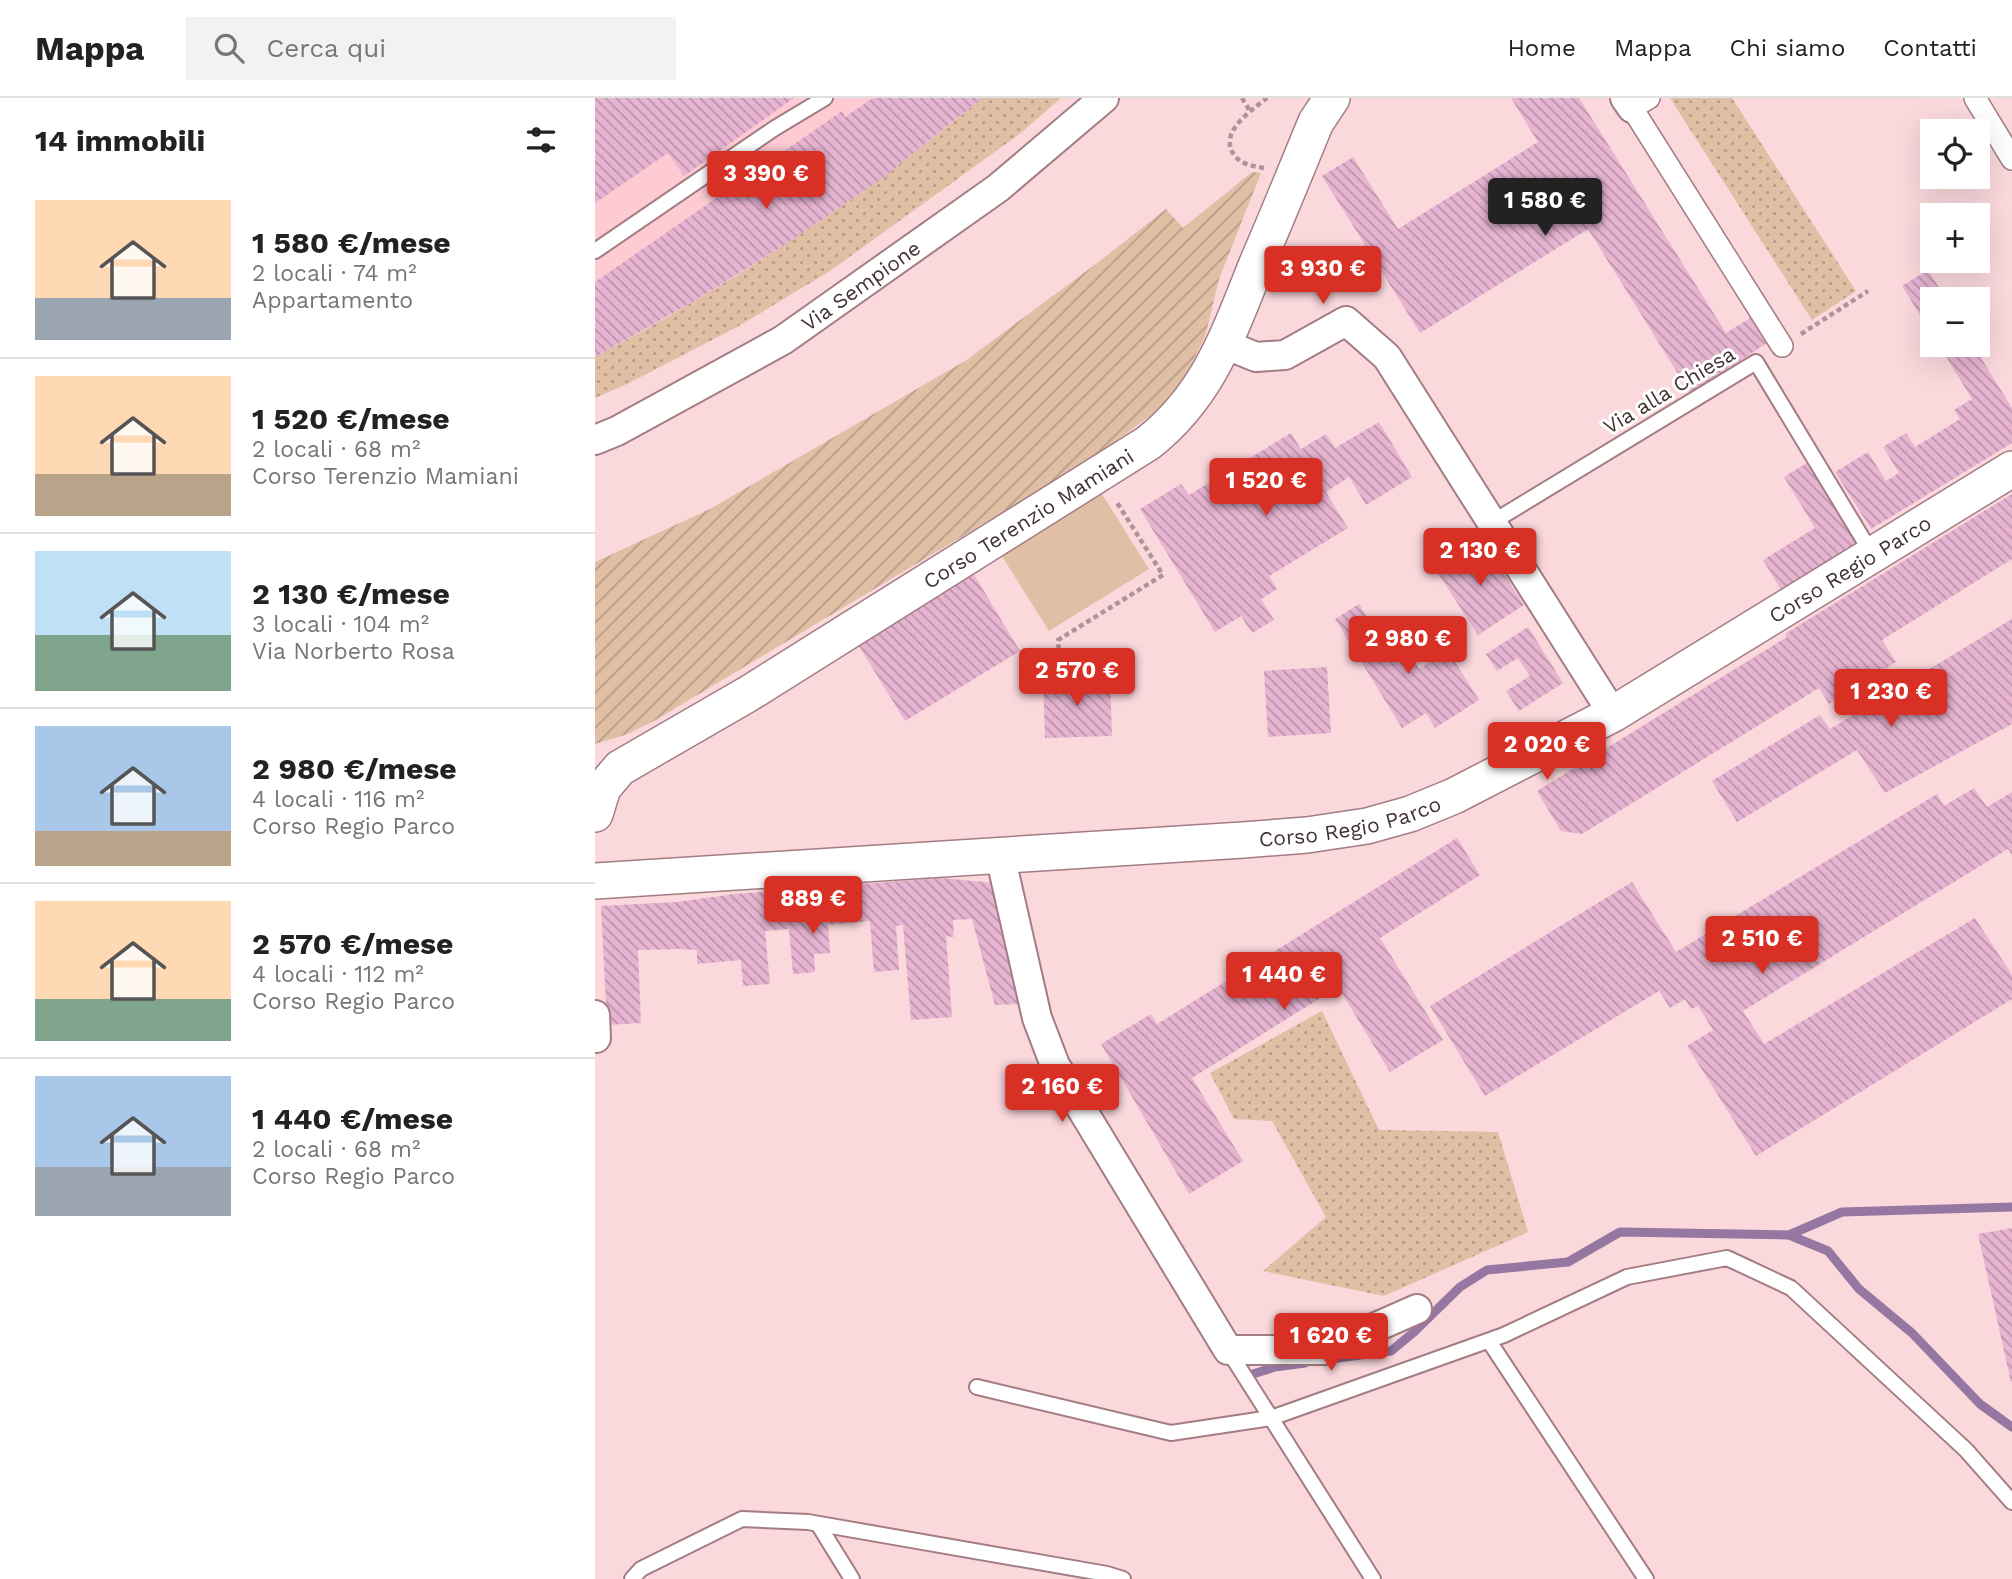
<!DOCTYPE html>
<html lang="it">
<head>
<meta charset="utf-8">
<style>
  body { margin:0; font-family:"Work Sans",sans-serif; background:#f2f2f2; color:#222; height:100vh; display:flex; flex-direction:column; font-size:26px; white-space:nowrap }
  * { box-sizing:border-box; margin:0 }
  p { font-size:23px; color:#767676 }
  .icon { flex:none; width:38px; height:38px; fill:none; stroke:currentColor; stroke-width:2; stroke-linecap:round; stroke-linejoin:round }
  .map { position:relative; flex:1; overflow:hidden }
  .panel { display:flex; flex-direction:column; background:#fff; width:595px }
  .panel>* { flex:none }
  .tools { position:absolute; left:1325px; top:21px; display:grid; gap:14px }
  .tools a { display:grid; place-items:center; width:70px; height:70px; border-radius:0px; background:#fff; box-shadow:0 7px 28px #0002; font-size:35px }
  .price { position:absolute; translate:-50% -60px; padding:0 16px; border-radius:7px; background:#d93025; color:#fff; font-size:23px; line-height:46px; filter:drop-shadow(0 2px 4px #0008) }
  .price::after { content:''; position:absolute; left:50%; top:42px; width:21px; height:16px; margin-left:-10px; background:inherit; clip-path:polygon(0 0,100% 0,50% 100%) }
  .price.on { background:#222; color:#fff }
  ul { padding:0; list-style:none }
  li { display:flex; align-items:center; gap:21px; height:175px; padding:0 35px }
  li+li { border-top:2px solid #e0e0e0 }
  li span { display:grid; place-items:center; flex:none; width:196px; height:140px; border-radius:0px; color:#555 }
  li>.icon { margin-inline-start:auto }
  span .icon { width:84px; height:84px; fill:#fffc; stroke-width:1 }
  li b { font-size:30px }
  h2 { display:flex; justify-content:space-between; align-items:center; height:84px; padding:0 35px; font-size:30px }
  header { display:flex; align-items:center; gap:42px; box-sizing:border-box; height:98px; padding:0 35px; background:#fff; border-bottom:2px solid #e0e0e0 }
  header strong { font-size:33px }
  nav { display:flex; gap:38px; margin-inline-start:auto; font-size:24px }
  .search { width:490px; height:63px; background:#f2f2f2; display:flex; align-items:center; gap:18px; box-sizing:border-box; padding:0 24px; border-radius:0px; color:#767676; font-size:26px }
  main { display:flex; flex:1; min-height:0 }
  .map>svg:first-child { display:block }
  .built { fill:#fdcbd1 }
  .grass { fill:url(#grass-dots) }
  .garden { fill:url(#garden-furrows) }
  .pitch { fill:#e0bfa5 }
  .lines { fill:none; stroke-linecap:round; stroke-linejoin:round }
  .stream { stroke:#9577a1; stroke-width:9 }
  .building { fill:url(#building-back-hatch) }
  .service-casing { stroke:#a37d83; stroke-width:18 }
  .pedestrian-casing { stroke:#a37d83; stroke-width:24 }
  .minor-casing { stroke:#a37d83; stroke-width:32 }
  .tertiary-casing { stroke:#a37d83; stroke-width:38 }
  .path { stroke:#af9497; stroke-width:4.5; stroke-dasharray:5 3.5; stroke-linecap:butt }
  .service { stroke:#fff; stroke-width:14 }
  .pedestrian { stroke:#fff; stroke-width:21 }
  .minor { stroke:#fff; stroke-width:28 }
  .tertiary { stroke:#fff; stroke-width:35 }
  .labels { text-anchor:middle; dominant-baseline:central; stroke-width:6; stroke-linejoin:round; paint-order:stroke }
  .street-label { font-size:21px; fill:#433234; stroke:#fff }
</style>
</head>
<body>
<header>
<strong>Mappa</strong>
<div class="search"><svg class="icon" aria-label="search" viewBox="0 0 24 24"><circle cx="10" cy="10" r="6"/><path d="M15 15l6 6"/></svg>Cerca qui</div>
<nav><a>Home</a><a>Mappa</a><a>Chi siamo</a><a>Contatti</a></nav>
</header>
<main>
<section class="panel">
<h2>14 immobili<svg class="icon" aria-label="filters" viewBox="0 0 24 24"><path d="M4 7h16M4 17h16"/><circle cx="9" cy="7" r="2"/><circle cx="15" cy="17" r="2"/></svg></h2>
<ul>
<li><span style="background:linear-gradient(#ffd9b3 70%,#9aa5b1 0)"><svg class="icon" aria-label="home" viewBox="0 0 24 24"><path d="M3 11l9-7 9 7M6 9v11h12V9"/></svg></span><div><b>1 580 €/mese</b><p>2 locali · 74 m²</p><p>Appartamento</p></div></li>
<li><span style="background:linear-gradient(#ffd9b3 70%,#b9a48a 0)"><svg class="icon" aria-label="home" viewBox="0 0 24 24"><path d="M3 11l9-7 9 7M6 9v11h12V9"/></svg></span><div><b>1 520 €/mese</b><p>2 locali · 68 m²</p><p>Corso Terenzio Mamiani</p></div></li>
<li><span style="background:linear-gradient(#bfe0f5 60%,#7fa58c 0)"><svg class="icon" aria-label="home" viewBox="0 0 24 24"><path d="M3 11l9-7 9 7M6 9v11h12V9"/></svg></span><div><b>2 130 €/mese</b><p>3 locali · 104 m²</p><p>Via Norberto Rosa</p></div></li>
<li><span style="background:linear-gradient(#a9c7e8 75%,#b9a48a 0)"><svg class="icon" aria-label="home" viewBox="0 0 24 24"><path d="M3 11l9-7 9 7M6 9v11h12V9"/></svg></span><div><b>2 980 €/mese</b><p>4 locali · 116 m²</p><p>Corso Regio Parco</p></div></li>
<li><span style="background:linear-gradient(#ffd9b3 70%,#7fa58c 0)"><svg class="icon" aria-label="home" viewBox="0 0 24 24"><path d="M3 11l9-7 9 7M6 9v11h12V9"/></svg></span><div><b>2 570 €/mese</b><p>4 locali · 112 m²</p><p>Corso Regio Parco</p></div></li>
<li><span style="background:linear-gradient(#a9c7e8 65%,#9aa5b1 0)"><svg class="icon" aria-label="home" viewBox="0 0 24 24"><path d="M3 11l9-7 9 7M6 9v11h12V9"/></svg></span><div><b>1 440 €/mese</b><p>2 locali · 68 m²</p><p>Corso Regio Parco</p></div></li>
</ul>
</section>
<div class="map">
<svg width="1417" height="1481" viewBox="0 0 1417 1481">
  <defs>
    <pattern id="grass-dots" width="8" height="8" patternUnits="userSpaceOnUse" patternTransform="scale(1.75)"><rect width="8" height="8" fill="#e0bfa5"/><path d="M2 2h.1M6 6h.1" fill="none" stroke="#b79c87" stroke-width="1.8" stroke-linecap="round"/></pattern>
    <pattern id="garden-furrows" width="10" height="10" patternUnits="userSpaceOnUse" patternTransform="scale(1.75)"><rect width="10" height="10" fill="#e0bfa5"/><path d="M-1 1l2-2M0 10L10 0M9 11l2-2" fill="none" stroke="#b79c87"/></pattern>
    <pattern id="building-back-hatch" width="6" height="6" patternUnits="userSpaceOnUse" patternTransform="scale(1.75)"><rect width="6" height="6" fill="#e7b4d2"/><path d="M-1 5l2 2M0 0l6 6M5-1l2 2" fill="none" stroke="#bd93ab"/></pattern>
  </defs>
  <rect width="100%" height="100%" fill="#fad8dc"/>
  <polygon class="built" points="0,0 387,0 289,79 194,144 101,202 0,259"/>
  <g class="grass">
    <path d="M387,0H466L427,34L235,173L144,228L34,285L0,300V259C137,186 268,100 387,0Z"/>
    <polygon points="1075,0 1137,0 1261,193 1217,222"/>
    <polygon points="727,913 784,1032 903,1034 933,1134 789,1198 668,1173 731,1119 677,1023 639,1021 615,975"/>
  </g>
  <polygon class="garden" points="657,74 666,75 624,181 610,239 590,278 563,312 498,360 59,623 30,637 0,646 0,464 115,411 370,263 501,166 571,111 588,130"/>
  <polygon class="pitch" points="505,393 554,471 454,533 405,455"/>
  <g class="lines">
    <g class="stream">
      <polyline points="1194,1137 1247,1114 1417,1109"/>
      <polyline points="735,1261 796,1253 819,1234 865,1189 892,1172 973,1164 1025,1134 1194,1137 1233,1153 1264,1191 1317,1235 1385,1306 1417,1329"/>
      <polyline points="658,1276 680,1269 710,1265"/>
    </g>
  </g>
  <g class="building">
    <polygon points="0,0 199,0 89,78 73,55 0,105"/>
    <polygon points="278,0 387,0 289,79 194,144 101,202 0,259 0,184 247,13 250,19"/>
    <polygon points="916,0 984,0 1131,235 1155,220 1172,245 1095,295 993,131 825,235 727,78 758,59 803,131 943,44"/>
    <polygon points="1333,172 1351,201 1337,201 1337,236 1307,188"/>
    <polygon points="1344,247 1378,247 1417,310 1417,345 1276,431 1240,374 1273,354 1291,383 1304,375 1288,349 1311,335 1320,349 1365,321 1359,312 1377,301"/>
    <polygon points="784,324 817,379 771,407 754,379 731,394 753,430 674,478 682,491 666,501 679,522 657,535 646,518 620,534 545,411 586,386 594,397 696,335 706,351 731,336 740,350"/>
    <polygon points="1215,363 1264,446 1186,492 1168,462 1220,430 1189,379"/>
    <polygon points="1417,396 1417,461 1287,542 1301,564 1234,606 1224,590 987,736 966,733 942,693 1192,539 1190,536"/>
    <polygon points="887,442 929,507 883,537 841,472"/>
    <polygon points="375,470 425,553 310,623 259,540"/>
    <polygon points="764,506 799,564 815,555 824,571 853,553 884,602 840,630 831,615 807,630 740,521"/>
    <polygon points="1417,521 1417,626 1290,695 1262,652 1142,724 1117,683 1225,617 1235,631"/>
    <polygon points="933,529 968,585 924,613 911,593 935,578 923,560 902,573 891,556"/>
    <polygon points="732,569 736,635 673,639 669,573"/>
    <polygon points="515,580 517,638 450,640 448,582"/>
    <polygon points="1379,690 1392,709 1417,694 1417,757 1413,751 1148,913 1169,946 1380,820 1417,877 1417,901 1161,1058 1092,948 1118,932 1103,908 1096,911 1090,901 1075,910 1064,893 890,998 835,908 1037,784 1081,854 1342,696 1349,708"/>
    <polygon points="862,740 885,777 785,840 848,942 795,974 743,889 597,980 648,1063 594,1096 506,946 556,916 562,926"/>
    <polygon points="346,780 399,785 424,906 400,907 377,821 358,822 359,839 351,838 357,919 316,922 308,827 301,828 304,872 279,874 275,823 233,827 235,855 219,856 220,874 198,876 194,831 170,833 175,886 148,888 146,862 102,866 102,852 84,851 43,852 46,925 12,927 6,808 82,804 140,796"/>
    <polygon points="1417,1130 1417,1284 1416,1284 1383,1136"/>
  </g>
  <g class="lines">
    <g class="service-casing">
      <g id="service">
        <polyline points="0,153 180,30 230,0"/>
        <polyline points="896,425 1161,264 1277,456"/>
        <polyline points="894,1243 1051,1481"/>
        <polyline points="633,1252 778,1481"/>
        <polyline points="382,1289 576,1335 676,1320 909,1237 1032,1179 1132,1160 1196,1190 1371,1352 1417,1404"/>
        <polyline points="223,1426 257,1481"/>
        <polyline points="37,1481 46,1471 147,1421 213,1424 512,1476 528,1481"/>
      </g>
    </g>
    <g class="pedestrian-casing">
      <g id="pedestrian">
        <polyline points="1054,0 1037,10 1187,248"/>
        <polyline points="1380,0 1417,61"/>
      </g>
    </g>
    <g class="minor-casing">
      <g id="minor">
        <polyline points="1030,0 1037,10"/>
        <polyline points="629,246 661,259 690,257 751,223 792,259 1018,616"/>
        <path id="s1" d="M0,342L22,333L188,242L403,90L509,0"/>
        <polyline points="405,757 442,920 460,967 633,1252 729,1252 822,1211"/>
        <polyline points="0,917 1,940"/>
      </g>
    </g>
    <g class="tertiary-casing">
      <g id="tertiary">
        <path id="s2" d="M0,716L8,690L25,670L153,596L553,345C615,296 634,234 663,163C683,117 702,70 721,24L737,0"/>
        <path id="s3" d="M0,783L648,742L712,737L772,728L815,716L859,698L1018,616L1417,371"/>
      </g>
    </g>
    <g class="path">
      <polyline points="647,0 655,13"/>
      <path d="M669,70C658,68 647,67 639,57C623,34 656,13 672,0"/>
      <polyline points="1206,236 1273,193"/>
      <polyline points="465,568 463,542 568,477 521,403"/>
    </g>
    <use href="#service" class="service"/>
    <use href="#pedestrian" class="pedestrian"/>
    <use href="#minor" class="minor"/>
    <use href="#tertiary" class="tertiary"/>
  </g>
  <g class="labels">
    <g class="street-label">
      <text stroke="none"><textPath href="#s1" startOffset="308">Via Sempione</textPath></text>
      <text transform="translate(1074 292) rotate(-31)">Via alla Chiesa</text>
      <text stroke="none"><textPath href="#s2" startOffset="532">Corso Terenzio Mamiani</textPath></text>
      <text stroke="none"><textPath href="#s3" startOffset="1323">Corso Regio Parco</textPath></text>
      <text stroke="none"><textPath href="#s3" startOffset="758">Corso Regio Parco</textPath></text>
    </g>
  </g>
</svg>
<div class="tools">
<a><svg class="icon" aria-label="locate" viewBox="0 0 24 24"><circle cx="12" cy="12" r="6"/><path d="M12 2v4M12 18v4M2 12h4M18 12h4"/></svg></a>
<a>+</a>
<a>−</a>
</div>
<b class="price" style="left:171px;top:113px">3 390 €</b>
<b class="price on" style="left:950px;top:140px">1 580 €</b>
<b class="price" style="left:728px;top:208px">3 930 €</b>
<b class="price" style="left:671px;top:420px">1 520 €</b>
<b class="price" style="left:885px;top:490px">2 130 €</b>
<b class="price" style="left:813px;top:578px">2 980 €</b>
<b class="price" style="left:482px;top:610px">2 570 €</b>
<b class="price" style="left:1296px;top:631px">1 230 €</b>
<b class="price" style="left:952px;top:684px">2 020 €</b>
<b class="price" style="left:218px;top:838px">889 €</b>
<b class="price" style="left:1167px;top:878px">2 510 €</b>
<b class="price" style="left:689px;top:914px">1 440 €</b>
<b class="price" style="left:467px;top:1026px">2 160 €</b>
<b class="price" style="left:736px;top:1275px">1 620 €</b>
</div>
</main>
</body>
</html>
